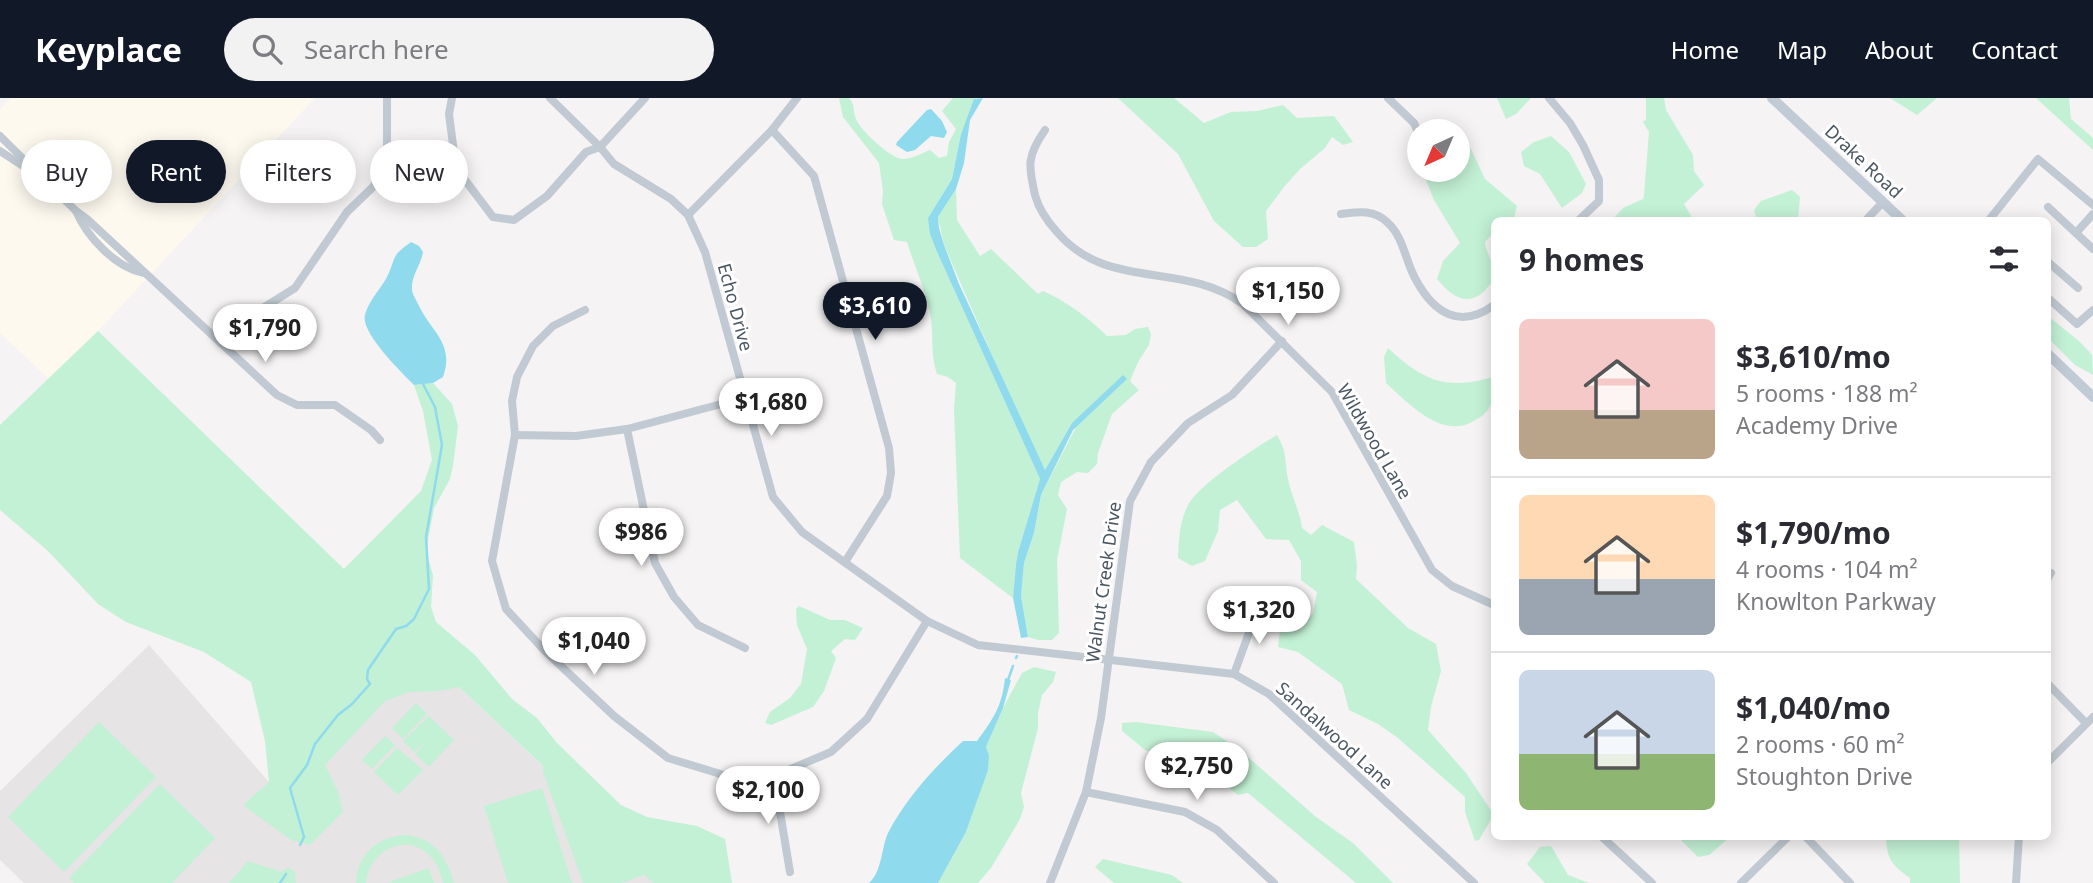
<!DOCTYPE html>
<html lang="en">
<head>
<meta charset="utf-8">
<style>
  body { margin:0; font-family:"Noto Sans",sans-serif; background:#f2f2f3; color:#2b2b33; height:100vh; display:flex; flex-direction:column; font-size:26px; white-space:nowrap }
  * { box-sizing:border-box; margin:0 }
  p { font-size:23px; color:#7c7c81 }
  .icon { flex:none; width:38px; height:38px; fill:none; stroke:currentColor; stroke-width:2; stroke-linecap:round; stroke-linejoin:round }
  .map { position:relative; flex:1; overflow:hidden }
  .drawer { position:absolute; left:1491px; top:119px; width:560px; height:623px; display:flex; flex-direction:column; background:#fff; border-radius:10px; box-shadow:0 4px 18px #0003 }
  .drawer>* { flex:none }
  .guide { position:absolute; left:21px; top:42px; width:665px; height:63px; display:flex; gap:14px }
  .needle { width:46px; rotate:224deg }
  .fabs { position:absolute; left:1407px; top:21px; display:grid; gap:14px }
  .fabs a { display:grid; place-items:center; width:63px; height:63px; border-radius:50%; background:#fff; box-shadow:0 4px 18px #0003; font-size:35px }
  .price { position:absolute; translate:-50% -60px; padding:0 16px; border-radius:24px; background:#fff; color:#222; font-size:23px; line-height:46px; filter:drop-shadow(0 2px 4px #0008) }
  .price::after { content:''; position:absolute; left:50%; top:42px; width:21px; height:16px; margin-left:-10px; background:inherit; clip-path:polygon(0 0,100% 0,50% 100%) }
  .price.selected { background:#111827; color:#fff }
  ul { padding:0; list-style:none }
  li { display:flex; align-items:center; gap:21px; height:175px; padding:0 28px }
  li+li { border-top:2px solid #e1e1e2 }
  li span { display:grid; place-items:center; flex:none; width:196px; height:140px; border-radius:10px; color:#555 }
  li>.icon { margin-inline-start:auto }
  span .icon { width:84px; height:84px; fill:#fffc; stroke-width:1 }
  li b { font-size:30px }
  h2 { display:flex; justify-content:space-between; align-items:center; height:84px; padding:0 28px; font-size:30px }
  .chip { padding:0 24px; border-radius:32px; background:#fff; box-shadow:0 4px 18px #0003; font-size:24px; line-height:63px }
  .chip.selected { background:#111827; color:#fff }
  header { display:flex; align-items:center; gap:42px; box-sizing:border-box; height:98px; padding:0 35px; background:#111827; color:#fff }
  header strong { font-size:33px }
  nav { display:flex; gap:38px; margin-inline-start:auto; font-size:24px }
  .search { width:490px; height:63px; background:#f2f2f3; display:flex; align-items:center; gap:18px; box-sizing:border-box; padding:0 24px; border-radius:38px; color:#7c7c81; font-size:26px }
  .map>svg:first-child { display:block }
  .commercial { fill:#fdf9ef }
  .education { fill:#e6e4e5 }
  .green { fill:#c3f1d5 }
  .water { fill:#90daee }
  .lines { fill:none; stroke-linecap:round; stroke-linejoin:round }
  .stream { stroke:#90daee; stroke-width:2.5 }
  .street { stroke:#c1cad2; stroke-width:8 }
  .secondary { stroke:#c1cbd6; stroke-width:10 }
  .labels { text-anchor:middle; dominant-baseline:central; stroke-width:6; stroke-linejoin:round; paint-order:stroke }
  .street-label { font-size:18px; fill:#4a5661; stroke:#fff }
</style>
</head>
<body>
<header>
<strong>Keyplace</strong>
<div class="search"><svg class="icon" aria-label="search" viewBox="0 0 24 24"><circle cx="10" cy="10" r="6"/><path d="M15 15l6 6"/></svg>Search here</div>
<nav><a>Home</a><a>Map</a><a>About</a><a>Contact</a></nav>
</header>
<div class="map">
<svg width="2093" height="785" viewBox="0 0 2093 785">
  <rect width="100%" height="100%" fill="#f5f3f3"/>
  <polygon class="commercial" points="11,0 315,0 98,233 49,281 0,235 0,12"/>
  <polygon class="education" points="410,543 667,785 24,785 0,762 0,693 149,547 269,684"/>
  <g class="green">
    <path d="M839,0H849C856,8 852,12 856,21C860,32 891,61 903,61C912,61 922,55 930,52L939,60L947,58L949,44L956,31L942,13L953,0H975L961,36L952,81L928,120L937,154L1040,381L1018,454L1013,500L960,460L954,311L956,285L948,279L937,276C930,256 934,235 930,215C925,191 914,167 907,144L894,142L882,106L883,93L879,65L843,19Z"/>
    <polygon points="1118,0 1174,0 1204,25 1231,14 1257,13 1283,7 1297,20 1334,18 1353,44 1343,47 1332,39 1325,50 1300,71 1284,89 1266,113 1268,141 1256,149 1243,149 1214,123 1178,56"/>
    <polygon points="1497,0 1531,0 1516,16 1506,21"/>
    <polygon points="1646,0 1664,0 1666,12 1693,57 1694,73 1704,87 1684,106 1691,118 1691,122 1615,122 1614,120 1623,110 1643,101 1644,97 1649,34 1643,24 1646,21"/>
    <polygon points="1890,0 1937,0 1917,17"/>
    <polygon points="2036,0 2069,0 2071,21 2093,40 2093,52"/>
    <polygon points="1551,38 1569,54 1586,86 1582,95 1562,110 1540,76 1524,68 1521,54 1534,44"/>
    <path d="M1462,44L1470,49L1485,81L1517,108L1514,119L1510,122H1494V134L1485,144C1486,155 1494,165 1494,176C1495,182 1491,186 1487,190C1469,211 1452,199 1437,181L1443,163L1460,145L1434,102L1422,72H1458V46Z"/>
    <path d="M956,91L957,122L980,158L991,151L1038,196L1043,193C1066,203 1089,220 1107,238L1126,237L1135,231L1148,229L1151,236L1149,247L1138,264L1130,283L1139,292L1112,316L1098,355L1097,366L1088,375L1077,374L1061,384L1058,397L1067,411L1057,462L1059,535L1052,542H1038L1028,539L1021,498L1024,465L1034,435L1041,397L1076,329L1072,325L1045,372L1019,319L944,147L938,119Z"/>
    <polygon points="1792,92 1800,99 1798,122 1757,122 1754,112 1761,103"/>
    <polygon points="2048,218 2080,244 2092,257 2093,277 2075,267 2048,240"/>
    <polygon points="98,233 344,471 421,393 432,362 423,313 414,287 433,285 452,306 458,328 453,368 450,381 434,410 426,453 433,477 431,509 436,524 475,557 512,601 537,620 557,645 621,707 647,719 697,728 725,741 732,785 654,785 644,777 621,785 583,785 543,674 543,668 459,589 439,593 409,594 385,603 325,667 338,694 343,714 310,747 291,742 243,707 269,684 265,643 251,584 204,554 126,524 98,506 48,453 0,412 0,327"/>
    <path d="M1388,250C1422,282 1446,293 1492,279C1497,289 1495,301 1489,310C1485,317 1479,320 1472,324C1441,341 1407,304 1386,285L1384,259Z"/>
    <path d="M1277,337C1288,357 1284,360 1288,381C1291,398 1300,413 1302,430L1311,437L1322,427L1354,444L1357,468L1356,481L1408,530L1436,546L1441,573L1431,609L1428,632L1466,675L1492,714L1493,718L1479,742L1475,743L1465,714V699L1398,640L1378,626L1349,612L1342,586L1298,554L1278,549L1280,533L1303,529L1313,515L1317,494L1301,482V463L1289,442L1266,441L1237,402L1220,412L1218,433L1205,463L1192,468L1178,460C1179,441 1179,425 1188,407C1198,387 1256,349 1277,337Z"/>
    <polygon points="799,508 830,522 845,522 863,530 855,542 845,541 831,553 836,560 824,593 813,609 771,627 765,625 770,614 790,600 801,586 807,551 797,527 796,511"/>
    <polygon points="1034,569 1056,574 1053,584 1042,597 1038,615 1038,630 1021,695 1024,709 1020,721 991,770 978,785 938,785 966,734 977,703 989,657 986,649 1003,610 1022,575"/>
    <polygon points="416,605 427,616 403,641 392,630"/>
    <polygon points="429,618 454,642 429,669 415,656 427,642 414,654 403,643"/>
    <polygon points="99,624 156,679 64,774 8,719"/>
    <polygon points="1136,624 1213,634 1240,652 1316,719 1353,745 1393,785 1356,785 1248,695 1238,697 1216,680 1189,666 1145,652 1122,633 1122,625"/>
    <polygon points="385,638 395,647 372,671 362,662"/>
    <polygon points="397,650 423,672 398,697 374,674"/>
    <polygon points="160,686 215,740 172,785 74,785 69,780"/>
    <polygon points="542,690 572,785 508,785 484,708"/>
    <path d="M404,737C434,739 446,758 454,785H443C441,778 439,770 435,764C413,731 369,749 366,785H356C357,757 377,739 404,737Z"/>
    <polygon points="1678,739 1730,739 1709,757 1698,759"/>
    <path d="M1886,739H1959L1960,785H1910V780C1892,767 1887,762 1886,739Z"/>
    <polygon points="1551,748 1568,777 1589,785 1545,785 1527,766 1540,749"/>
    <polygon points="1103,761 1172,777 1183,785 1114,785 1095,769"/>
    <polygon points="248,763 282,774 288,769 295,774 296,785 229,785"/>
    <polygon points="429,770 434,785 387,785"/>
  </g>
  <g class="water">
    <polygon points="983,0 970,22 964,65 956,91 938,119 939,130 944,147 959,186 1045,372 1072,325 1123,277 1127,281 1073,332 1041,397 1034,435 1024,465 1021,498 1028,539 1021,540 1013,500 1016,467 1018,454 1040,381 937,154 930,136 928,120 952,81 961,36 974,1"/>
    <polygon points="931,11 942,23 947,34 944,40 931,38 915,52 907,54 896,47 897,44 927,12"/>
    <path d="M411,144L419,148L423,154C421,167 411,178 412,191C412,196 416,201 418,206C431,234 455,245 443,279L433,285L414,287C402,275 360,234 365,217C369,202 380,192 387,179C397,158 390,159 411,144Z"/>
    <path d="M1005,580L1011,582L1003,610L986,649L989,657L988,672L966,734L938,785H869C882,774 881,751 888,735C906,700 935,669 963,643H977C993,621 1002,609 1005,580Z"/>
  </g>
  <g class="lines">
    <g class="stream">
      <polyline points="1016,560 1017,558"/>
      <polyline points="1008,582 1013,568"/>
      <polyline points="300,747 304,739 290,690 307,667 315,646 338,617 352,606 370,586 367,581 368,572 396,531 406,528 414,521 429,491 426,439 442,347 435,309 423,286"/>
      <polyline points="280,785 286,776"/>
    </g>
    <g class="street">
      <polyline points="452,0 449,16 456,70 493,119 514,122 547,98 586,54 600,49 645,0"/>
      <polyline points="550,0 600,49 614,66 671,101 688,117 705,154 773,399 802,434 927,523 978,547 1234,576 1269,596 1474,785"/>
      <polyline points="1388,0 1414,25 1419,36"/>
      <polyline points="1549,0 1570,25 1583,47 1599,82 1599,103 1579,122"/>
      <polyline points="772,32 814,78 889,350 891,375 887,398 845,464"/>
      <path d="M1045,32C1027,58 1028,67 1035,97C1039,112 1047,123 1057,134C1108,194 1182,162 1243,206L1332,294L1432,472L1452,488L1494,507"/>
      <polyline points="0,38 76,113 87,121 277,297 297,307 335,307 371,332 380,342"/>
      <polyline points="0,53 23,68 29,67"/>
      <polyline points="2048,109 2093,151"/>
      <path d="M76,113C87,139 116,170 144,175"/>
      <path d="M1341,116C1358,114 1373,111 1387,124C1404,139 1405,163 1416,182C1434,215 1460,232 1494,207"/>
      <polyline points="688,117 772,32 797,0"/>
      <polyline points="1866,122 1883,104"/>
      <polyline points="1989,122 2038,61 2093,107"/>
      <polyline points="2076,135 2093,116"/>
      <polyline points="2048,164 2078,190"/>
      <polyline points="2048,200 2077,226 2093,212"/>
      <polyline points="585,212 553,228 533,248 517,279 512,303 515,337 492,463 506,511 545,553 614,618 668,660 727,678 774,678 831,654 867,621 927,523"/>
      <polyline points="221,245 245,221 295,190 347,114 373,89 382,74 387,51 387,0"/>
      <polyline points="627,331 655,465 674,499 698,527 745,550"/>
      <polyline points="515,337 576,338 627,331 744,300"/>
      <polyline points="2048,480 2051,475"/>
      <polyline points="1234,576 1258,510"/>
      <polyline points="2048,586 2086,625"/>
      <polyline points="2048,664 2093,619"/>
      <polyline points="774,678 790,774"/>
      <polyline points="1086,694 1185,714 1217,732 1274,785"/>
      <polyline points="1601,738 1652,785"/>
      <polyline points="1805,738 1850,785"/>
      <polyline points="1050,785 1086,694 1101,620 1130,403 1151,364 1188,325 1232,297 1282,243"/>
      <polyline points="1741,785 1789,738"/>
      <polyline points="2016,785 2019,738"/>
    </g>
    <g class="secondary">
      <polyline points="1772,0 1902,122"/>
      <polyline points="2048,256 2093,299"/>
    </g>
  </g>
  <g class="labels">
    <g class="street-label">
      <text transform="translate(1864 63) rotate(43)">Drake Road</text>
      <text transform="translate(736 209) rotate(75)">Echo Drive</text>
      <text transform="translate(1375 343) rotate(60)">Wildwood Lane</text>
      <text transform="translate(1103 484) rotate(-82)">Walnut Creek Drive</text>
      <text transform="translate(1335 637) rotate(42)">Sandalwood Lane</text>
    </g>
  </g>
</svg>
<div class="fabs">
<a><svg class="needle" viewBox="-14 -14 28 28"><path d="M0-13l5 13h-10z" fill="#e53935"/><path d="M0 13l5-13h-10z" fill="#7c7c81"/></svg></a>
</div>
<b class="price" style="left:1288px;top:229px">$1,150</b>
<b class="price selected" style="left:875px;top:244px">$3,610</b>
<b class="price" style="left:265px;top:266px">$1,790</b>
<b class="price" style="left:771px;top:340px">$1,680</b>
<b class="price" style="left:641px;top:470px">$986</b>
<b class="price" style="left:1259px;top:548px">$1,320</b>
<b class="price" style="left:594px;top:579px">$1,040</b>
<b class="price" style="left:1197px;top:704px">$2,750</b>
<b class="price" style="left:768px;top:728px">$2,100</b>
<div class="guide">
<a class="chip">Buy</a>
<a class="chip selected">Rent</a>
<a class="chip">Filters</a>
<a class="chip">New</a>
</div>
<section class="drawer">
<h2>9 homes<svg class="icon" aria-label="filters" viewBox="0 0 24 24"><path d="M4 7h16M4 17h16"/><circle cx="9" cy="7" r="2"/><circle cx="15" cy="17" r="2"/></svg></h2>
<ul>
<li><span style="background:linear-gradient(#f6c9c9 65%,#b9a48a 0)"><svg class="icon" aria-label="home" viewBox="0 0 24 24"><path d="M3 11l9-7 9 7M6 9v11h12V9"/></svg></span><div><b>$3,610/mo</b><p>5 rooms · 188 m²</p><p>Academy Drive</p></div></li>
<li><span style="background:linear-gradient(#ffd9b3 60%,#9aa5b1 0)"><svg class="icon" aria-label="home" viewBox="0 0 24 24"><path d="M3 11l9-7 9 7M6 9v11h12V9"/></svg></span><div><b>$1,790/mo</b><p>4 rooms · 104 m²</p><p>Knowlton Parkway</p></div></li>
<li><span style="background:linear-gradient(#c9d6e8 60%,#8fb573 0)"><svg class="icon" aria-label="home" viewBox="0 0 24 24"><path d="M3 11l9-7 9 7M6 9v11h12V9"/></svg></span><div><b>$1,040/mo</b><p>2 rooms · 60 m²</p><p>Stoughton Drive</p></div></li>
</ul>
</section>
</div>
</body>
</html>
